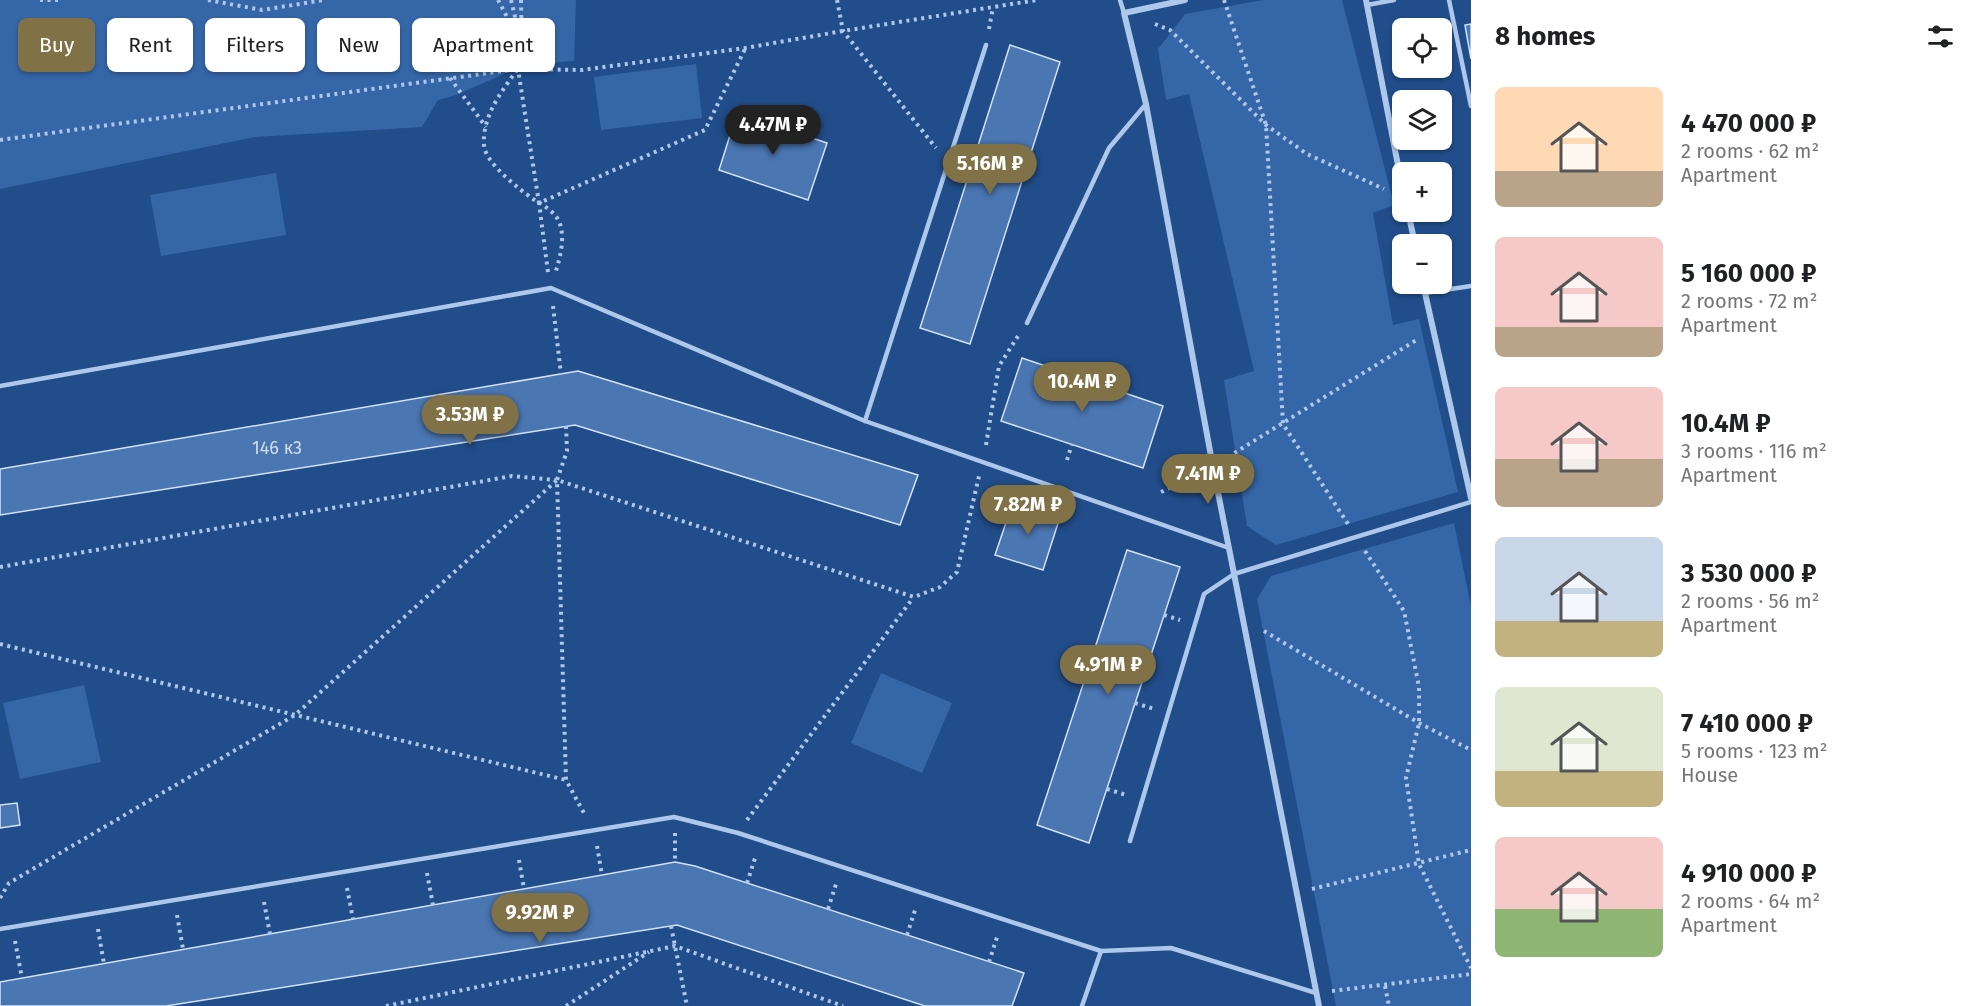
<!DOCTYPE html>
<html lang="en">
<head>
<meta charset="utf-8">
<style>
  body { margin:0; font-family:"Fira Sans",sans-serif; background:#f6f6f6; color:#202124; height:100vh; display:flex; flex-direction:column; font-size:22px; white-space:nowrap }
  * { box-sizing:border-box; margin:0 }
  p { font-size:20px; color:#757577 }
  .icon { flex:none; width:33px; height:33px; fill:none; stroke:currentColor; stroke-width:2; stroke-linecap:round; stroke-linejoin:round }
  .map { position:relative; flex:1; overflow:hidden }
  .side { display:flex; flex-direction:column; background:#fff; width:510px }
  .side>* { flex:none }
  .hud { position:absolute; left:18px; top:18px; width:570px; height:54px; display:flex; gap:12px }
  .buttons { position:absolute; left:1392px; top:18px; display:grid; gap:12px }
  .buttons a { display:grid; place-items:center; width:60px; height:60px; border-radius:9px; background:#fff; box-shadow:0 2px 4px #0004; font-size:30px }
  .price { position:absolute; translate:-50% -51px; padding:0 14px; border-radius:21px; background:#817146; color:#fff; font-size:20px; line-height:39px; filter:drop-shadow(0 2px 3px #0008) }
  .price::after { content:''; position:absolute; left:50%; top:36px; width:18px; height:14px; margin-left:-9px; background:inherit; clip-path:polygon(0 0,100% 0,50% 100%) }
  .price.selected { background:#222; color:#fff }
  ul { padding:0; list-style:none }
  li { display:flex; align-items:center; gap:18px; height:150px; padding:0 24px }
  li span { display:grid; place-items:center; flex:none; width:168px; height:120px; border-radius:9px; color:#555 }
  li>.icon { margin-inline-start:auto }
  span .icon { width:72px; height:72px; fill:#fffc; stroke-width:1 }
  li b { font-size:26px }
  h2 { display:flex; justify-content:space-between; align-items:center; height:72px; padding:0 24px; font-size:26px }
  .tag { padding:0 21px; border-radius:9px; background:#fff; box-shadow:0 2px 4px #0004; font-size:21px; line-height:54px }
  .tag.selected { background:#817146; color:#fff }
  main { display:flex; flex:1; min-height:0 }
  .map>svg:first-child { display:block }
  .green { fill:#3566a7 }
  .building { fill:#4a76b2; stroke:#d2e2f8; stroke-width:1.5 }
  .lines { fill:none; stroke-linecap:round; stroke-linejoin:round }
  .path { stroke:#adc8eb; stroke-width:4; stroke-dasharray:3 4.5; stroke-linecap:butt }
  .service { stroke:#adc8eb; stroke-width:4.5 }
  .minor { stroke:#adc8eb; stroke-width:6 }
  .labels { text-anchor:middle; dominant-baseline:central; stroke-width:6; stroke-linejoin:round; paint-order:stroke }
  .number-label { font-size:18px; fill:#d2ddec }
</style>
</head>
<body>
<main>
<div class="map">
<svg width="1471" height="1006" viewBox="0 0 1471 1006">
  <rect width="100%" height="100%" fill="#214d8a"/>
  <g class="green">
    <polygon points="0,0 576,0 574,61 524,65 456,95 438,100 422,127 255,137 0,189"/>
    <polygon points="1263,0 1342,0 1394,205 1373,213 1393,325 1419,319 1458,492 1276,545 1247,526 1224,380 1254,371 1189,94 1166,100 1158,49 1185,14"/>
    <polygon points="696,64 702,118 601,130 594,77"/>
    <polygon points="276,173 286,235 161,256 150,195"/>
    <polygon points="1454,523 1471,606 1471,1006 1336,1006 1257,599 1271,576"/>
    <polygon points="881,673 952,703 922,773 851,743"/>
    <polygon points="84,685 101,762 20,779 3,703"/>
  </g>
  <g class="building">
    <polygon points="1471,24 1471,59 1465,25"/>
    <polygon points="1010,45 1060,62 970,344 920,328"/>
    <polygon points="737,113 827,143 808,200 719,170"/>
    <polygon points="1022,358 1163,406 1143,468 1001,421"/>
    <polygon points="578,371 918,475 900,525 575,425 0,515 0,469"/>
    <polygon points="1013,502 1060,517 1043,570 995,555"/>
    <polygon points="1127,550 1180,567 1089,843 1037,825"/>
    <polygon points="17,803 20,825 0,828 0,805"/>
    <polygon points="675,862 695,866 1024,973 1012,1006 925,1006 677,925 166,1006 0,1006 0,982"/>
  </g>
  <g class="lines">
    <g class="path">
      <polyline points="40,0 58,0"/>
      <polyline points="208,0 262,10 324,0"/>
      <polyline points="498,0 522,45"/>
      <polyline points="511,0 520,37"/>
      <polyline points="521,0 522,46 518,69 539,203"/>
      <polyline points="837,0 843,31 936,148"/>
      <polyline points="1224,0 1266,125 1283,424 1348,524"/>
      <polyline points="1155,24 1170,30 1266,125 1307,154 1384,189"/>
      <polyline points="989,29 993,7"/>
      <path d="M517,70C502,91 482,116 484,145C485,163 519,189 533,199C543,205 556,212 560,224C565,240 560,258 555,274"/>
      <polyline points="450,78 486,127"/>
      <polyline points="0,140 518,69 582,70 745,48 843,31 1037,0"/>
      <polyline points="548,272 539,203 705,130 745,49"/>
      <polyline points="553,306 561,374"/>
      <polyline points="566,426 567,451 557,480 566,780 585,815"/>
      <polyline points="986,445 999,366 1018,336"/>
      <polyline points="1228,457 1418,339"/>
      <polyline points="1067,460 1072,444"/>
      <polyline points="1161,492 1198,474"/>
      <polyline points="1365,551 1404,611 1419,687 1419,723 1406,778 1419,864 1471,968"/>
      <polyline points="0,567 512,476 556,480"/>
      <polyline points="1164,615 1180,620"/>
      <polyline points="1264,631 1419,723 1471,750"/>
      <polyline points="0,644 566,780"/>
      <polyline points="1135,703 1154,709"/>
      <polyline points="1107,789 1126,795"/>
      <polyline points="747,820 913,598"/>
      <polyline points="675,833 675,862"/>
      <polyline points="597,846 602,875"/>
      <polyline points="519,860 524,889"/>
      <polyline points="427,873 433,905"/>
      <polyline points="747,883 756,855"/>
      <polyline points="347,888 353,919"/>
      <polyline points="1312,889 1471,850"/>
      <polyline points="0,898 9,883 295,715 557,480 914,597 940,587 957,572 979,476"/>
      <polyline points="264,902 270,934"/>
      <polyline points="828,909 837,881"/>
      <polyline points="177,915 183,949"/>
      <polyline points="671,926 687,1006"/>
      <polyline points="98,929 104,964"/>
      <polyline points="907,935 916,907"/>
      <polyline points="15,941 22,978"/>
      <polyline points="989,962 998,934"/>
      <polyline points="1385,986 1389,1006"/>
      <polyline points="1332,991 1471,974"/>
      <polyline points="386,1006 675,946 843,1006"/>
      <polyline points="566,1006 649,952"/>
    </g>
    <g class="service">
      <polyline points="1120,0 1124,13"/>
      <polyline points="1449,0 1471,106"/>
      <polyline points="1367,5 1394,0"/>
      <polyline points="1425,293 1471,286"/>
      <polyline points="1027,323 1109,148 1146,104"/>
      <polyline points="0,386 551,288 865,421 1229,548"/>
      <polyline points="865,421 986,45"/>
      <polyline points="1130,841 1204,594 1234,574 1471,502"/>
      <polyline points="0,929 674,817 738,833 1101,951 1171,948 1316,993"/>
      <polyline points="1082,1006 1101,951"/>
    </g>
    <g class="minor">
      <polyline points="1185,0 1124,13 1146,104 1213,467 1319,1006"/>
      <polyline points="1366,0 1402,186"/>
      <polyline points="1408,212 1415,244"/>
      <polyline points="1423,284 1471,498"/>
    </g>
  </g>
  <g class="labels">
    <g class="number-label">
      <text x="277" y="448">146 к3</text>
    </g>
  </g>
</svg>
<div class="buttons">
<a><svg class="icon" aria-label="locate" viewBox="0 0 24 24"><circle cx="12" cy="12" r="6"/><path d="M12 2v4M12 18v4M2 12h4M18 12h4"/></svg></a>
<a><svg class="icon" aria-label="layers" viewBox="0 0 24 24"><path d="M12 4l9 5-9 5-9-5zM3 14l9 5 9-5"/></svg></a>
<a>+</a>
<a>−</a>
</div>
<b class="price selected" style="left:773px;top:156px">4.47M ₽</b>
<b class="price" style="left:990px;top:195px">5.16M ₽</b>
<b class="price" style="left:1082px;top:413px">10.4M ₽</b>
<b class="price" style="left:470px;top:446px">3.53M ₽</b>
<b class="price" style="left:1208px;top:505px">7.41M ₽</b>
<b class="price" style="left:1028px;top:536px">7.82M ₽</b>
<b class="price" style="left:1108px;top:696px">4.91M ₽</b>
<b class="price" style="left:540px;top:944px">9.92M ₽</b>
<div class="hud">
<a class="tag selected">Buy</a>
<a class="tag">Rent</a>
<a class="tag">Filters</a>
<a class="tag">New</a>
<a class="tag">Apartment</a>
</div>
</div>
<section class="side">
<h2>8 homes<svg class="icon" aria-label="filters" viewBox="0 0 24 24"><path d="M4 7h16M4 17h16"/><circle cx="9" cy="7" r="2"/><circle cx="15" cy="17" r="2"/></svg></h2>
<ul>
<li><span style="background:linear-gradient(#ffd9b3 70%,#b9a48a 0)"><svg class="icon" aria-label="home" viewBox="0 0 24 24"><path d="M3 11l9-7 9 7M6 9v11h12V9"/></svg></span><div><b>4 470 000 ₽</b><p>2 rooms · 62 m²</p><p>Apartment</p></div></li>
<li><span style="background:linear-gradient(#f6c9c9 75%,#b9a48a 0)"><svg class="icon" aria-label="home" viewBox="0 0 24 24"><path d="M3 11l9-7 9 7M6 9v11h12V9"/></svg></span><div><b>5 160 000 ₽</b><p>2 rooms · 72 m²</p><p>Apartment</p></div></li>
<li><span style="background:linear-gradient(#f6c9c9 60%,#b9a48a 0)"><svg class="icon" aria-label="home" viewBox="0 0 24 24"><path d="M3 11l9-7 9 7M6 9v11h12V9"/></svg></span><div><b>10.4M ₽</b><p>3 rooms · 116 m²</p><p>Apartment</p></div></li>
<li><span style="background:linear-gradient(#c9d6e8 70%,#c2b280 0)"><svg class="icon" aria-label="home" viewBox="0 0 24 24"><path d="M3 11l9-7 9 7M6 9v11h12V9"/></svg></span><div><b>3 530 000 ₽</b><p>2 rooms · 56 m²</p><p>Apartment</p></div></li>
<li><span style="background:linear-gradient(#dfe7d0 70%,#c2b280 0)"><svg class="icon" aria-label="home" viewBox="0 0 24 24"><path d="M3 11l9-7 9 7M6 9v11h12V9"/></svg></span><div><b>7 410 000 ₽</b><p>5 rooms · 123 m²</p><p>House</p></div></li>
<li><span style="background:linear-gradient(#f6c9c9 60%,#8fb573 0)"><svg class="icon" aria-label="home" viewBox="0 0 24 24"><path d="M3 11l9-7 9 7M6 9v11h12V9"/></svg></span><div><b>4 910 000 ₽</b><p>2 rooms · 64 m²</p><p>Apartment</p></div></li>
</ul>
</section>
</main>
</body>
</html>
